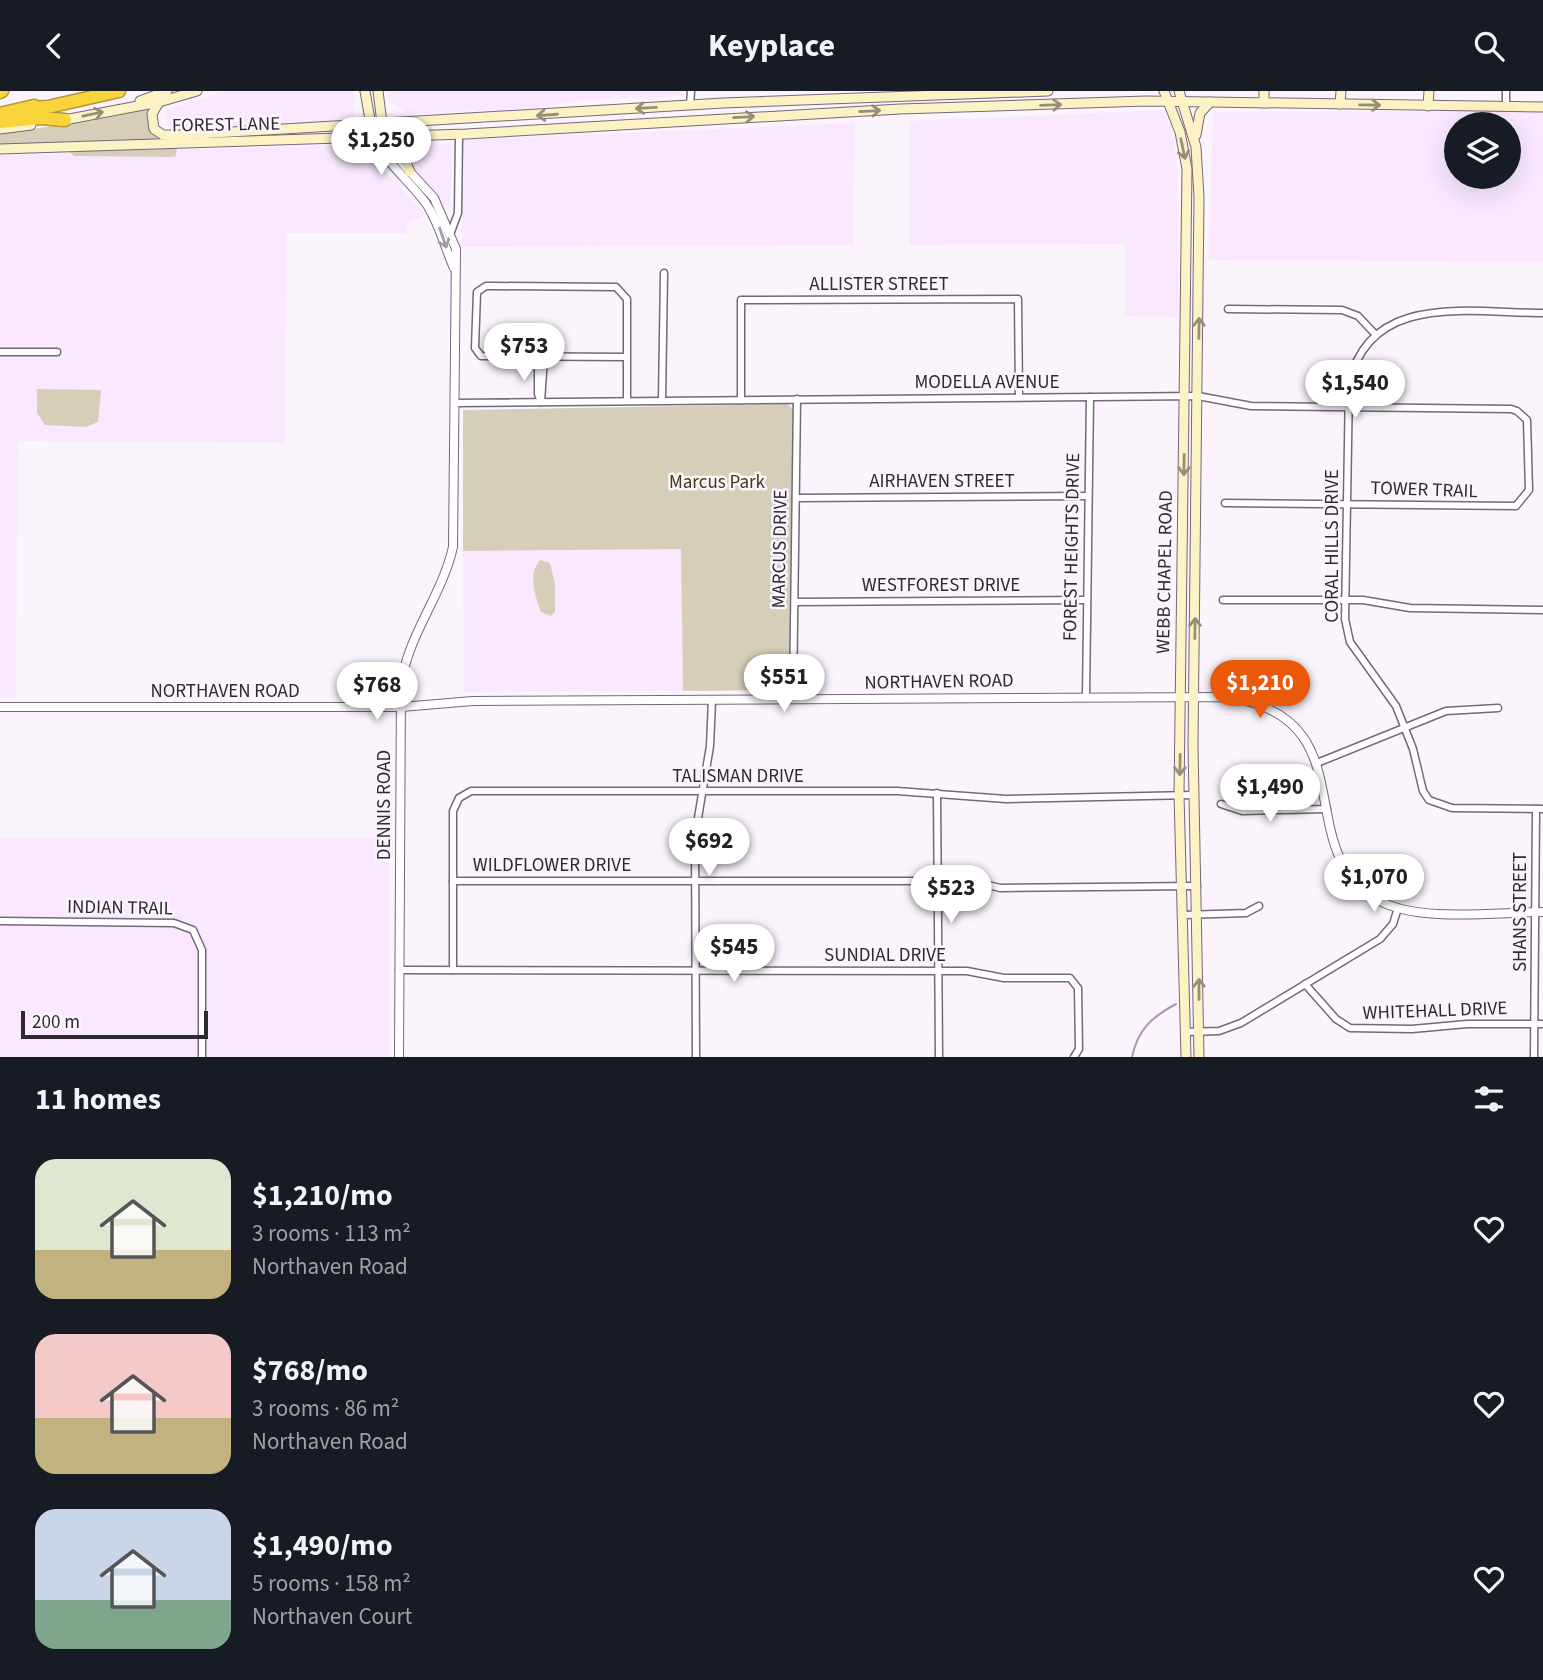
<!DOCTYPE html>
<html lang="en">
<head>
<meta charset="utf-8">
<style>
  body { margin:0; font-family:"Source Sans 3",sans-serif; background:#242831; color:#f1f3f6; height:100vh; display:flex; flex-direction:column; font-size:26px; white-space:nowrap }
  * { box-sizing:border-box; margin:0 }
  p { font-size:23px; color:#9ea1a6 }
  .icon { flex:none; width:38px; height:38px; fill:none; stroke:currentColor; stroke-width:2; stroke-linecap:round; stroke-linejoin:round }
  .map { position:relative; height:966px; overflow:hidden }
  .side { display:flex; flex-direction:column; background:#171b24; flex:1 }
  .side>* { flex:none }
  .controls { position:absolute; left:1444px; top:21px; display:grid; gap:14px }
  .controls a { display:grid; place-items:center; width:77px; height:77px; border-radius:50%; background:#171b24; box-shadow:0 7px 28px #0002; font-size:35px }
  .scale { position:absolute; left:21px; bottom:18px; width:187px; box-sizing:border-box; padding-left:7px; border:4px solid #2f2931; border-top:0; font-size:19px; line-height:24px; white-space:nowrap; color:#2f2931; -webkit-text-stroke:5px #fbf4fd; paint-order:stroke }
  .price { position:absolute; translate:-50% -60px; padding:0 16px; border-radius:24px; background:#fff; color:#222; font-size:23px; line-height:46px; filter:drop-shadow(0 2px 4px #0008) }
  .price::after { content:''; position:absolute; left:50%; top:42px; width:21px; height:16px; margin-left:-10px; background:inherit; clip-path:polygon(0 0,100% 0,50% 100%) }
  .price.current { background:#ea580c; color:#fff }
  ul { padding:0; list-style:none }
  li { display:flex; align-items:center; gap:21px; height:175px; padding:0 35px }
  li span { display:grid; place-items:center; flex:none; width:196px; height:140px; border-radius:21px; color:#555 }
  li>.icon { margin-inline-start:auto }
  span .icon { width:84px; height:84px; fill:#fffc; stroke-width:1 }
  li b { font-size:30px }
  h2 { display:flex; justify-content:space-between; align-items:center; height:84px; padding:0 35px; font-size:30px }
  header { display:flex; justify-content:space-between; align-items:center; height:91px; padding:0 35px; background:#171b24; font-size:32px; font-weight:700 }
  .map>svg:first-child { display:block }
  .built { fill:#f9e8ff; fill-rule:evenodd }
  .green { fill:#d5cfba }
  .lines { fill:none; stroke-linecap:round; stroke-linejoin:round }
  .stream { stroke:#ab97b2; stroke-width:2 }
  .minor-casing { stroke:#76677b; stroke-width:9 }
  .tertiary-casing { stroke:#76677b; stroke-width:10 }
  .secondary-casing { stroke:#76677b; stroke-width:11 }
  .motorway-casing { stroke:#b29838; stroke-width:15 }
  .minor { stroke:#fff; stroke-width:6 }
  .tertiary { stroke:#fff; stroke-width:8 }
  .secondary { stroke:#fdf2c4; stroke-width:9 }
  .motorway { stroke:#f9d43b; stroke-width:12 }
  .oneway { stroke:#968e7a }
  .oneway2 { stroke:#a19fa2 }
  .labels { text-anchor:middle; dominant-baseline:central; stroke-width:5; stroke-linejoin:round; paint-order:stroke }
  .street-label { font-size:19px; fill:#2f2931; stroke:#fbf4fd }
  .park-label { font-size:19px; fill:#453a11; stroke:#fbf4fd }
</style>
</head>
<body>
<header><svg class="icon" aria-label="back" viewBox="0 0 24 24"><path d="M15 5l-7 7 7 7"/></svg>Keyplace<svg class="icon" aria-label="search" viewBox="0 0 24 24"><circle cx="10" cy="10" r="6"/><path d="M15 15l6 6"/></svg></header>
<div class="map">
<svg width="1543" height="966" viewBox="0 0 1543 966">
  <rect width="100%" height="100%" fill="#fbf4fd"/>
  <g class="built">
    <polygon points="225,0 354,0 354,24 347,30 271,35 168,36 165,19"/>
    <polygon points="388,0 682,0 682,5 582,9 534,17 410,23 388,10"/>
    <polygon points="1164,19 1177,63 1178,226 1125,225 1125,153 909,154 910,30"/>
    <path d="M1543,20V171L1209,169L1213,21ZM1456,33H1508V86H1456Z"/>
    <polygon points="855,32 853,154 462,156 463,49"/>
    <polygon points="452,52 450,115 445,114 413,76 412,56"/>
    <polygon points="370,53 385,80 426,124 407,132 407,142 287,142 285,352 18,350 16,606 0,606 0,64"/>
    <polygon points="682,458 683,600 464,601 463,460"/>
    <rect x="0" y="747" width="389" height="219"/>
  </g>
  <g class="green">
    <polygon points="149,18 149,36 158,47 155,48 0,55 0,42 85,31"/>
    <polygon points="177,56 176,65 172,66 74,65 70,61"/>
    <polygon points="37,298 101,299 98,331 86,336 45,334 37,322"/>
    <polygon points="788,313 793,318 790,599 683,600 681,458 463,460 463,319"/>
    <path d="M540,469L550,472L555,493V521L551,525L541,521C536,506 527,484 540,469Z"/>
  </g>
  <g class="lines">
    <path class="stream" d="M1132,966C1138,938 1152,926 1176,913"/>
    <g class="minor-casing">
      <g id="minor">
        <polyline points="1506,0 1506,15"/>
        <polyline points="690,14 691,0"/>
        <polyline points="451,141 458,122 459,43"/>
        <polyline points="1228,218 1342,219 1358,225 1376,244"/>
        <path d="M1543,222C1471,222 1368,200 1349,294L1345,528L1350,551L1396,615L1413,658L1423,700L1429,709L1452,717L1543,718"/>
        <polyline points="0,261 57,261"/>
        <polyline points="538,266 538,303 541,311"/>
        <polyline points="626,266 481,265 475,257 477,201 486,195 494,195 616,196 627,208 627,310"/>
        <polyline points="662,309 664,182"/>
        <polyline points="741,309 741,209 1018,208 1019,306"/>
        <polyline points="541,311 544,266"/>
        <polyline points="455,312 1198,305 1251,315 1511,318 1517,320 1527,329 1529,399 1516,415 1225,412"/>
        <polyline points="796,407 1088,405"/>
        <polyline points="1223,509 1363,509 1410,517 1543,519"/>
        <polyline points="795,511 1086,509"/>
        <polyline points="1086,606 1090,306"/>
        <polyline points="793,608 797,308"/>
        <polyline points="1317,672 1446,620 1498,617"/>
        <polyline points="937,702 939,966"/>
        <polyline points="1221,713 1242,720 1327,718"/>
        <polyline points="453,790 972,790 1000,797 1197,795"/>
        <polyline points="1184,824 1246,822 1259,815"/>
        <polyline points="0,830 174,832 193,839 202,859 202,966"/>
        <polyline points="399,879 967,880 1004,887 1070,887 1078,897 1079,958 1074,966"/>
        <polyline points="453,879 453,720 459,707 471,700 897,700 1006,708 1193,704"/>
        <polyline points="1305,893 1336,928 1350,937 1412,938 1467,933 1543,933"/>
        <polyline points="1186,941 1219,940 1241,932 1380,848 1393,833 1398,817"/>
        <polyline points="696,966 695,745 710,655 712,609"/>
        <polyline points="1534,966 1536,718"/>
      </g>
    </g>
    <g class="tertiary-casing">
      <g id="tertiary">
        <path d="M374,45C386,73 407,87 425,111C439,131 444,155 454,177"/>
        <path d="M384,45L402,72L434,107L456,158L453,456C442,505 408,543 401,594L399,966"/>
        <path d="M0,616H401L473,610L1228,606C1369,628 1288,758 1378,809C1418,832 1497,821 1543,821"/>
      </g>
    </g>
    <g class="secondary-casing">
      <g id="secondary">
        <polyline points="365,0 372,40"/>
        <polyline points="378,0 383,40"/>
        <polyline points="1164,0 1180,41 1187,78 1179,704 1186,966"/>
        <polyline points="1179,0 1196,56 1199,106 1193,654 1199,966"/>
        <polyline points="1264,0 1264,12"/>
        <polyline points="140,10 167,0"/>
        <polyline points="159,11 152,23 154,38 163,44 180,44 723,12 1048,0"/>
        <polyline points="1340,13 1341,0"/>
        <polyline points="1428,15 1429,0"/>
        <polyline points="59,30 159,11 197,0"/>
        <polyline points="0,38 31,34"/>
        <polyline points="1196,44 1200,22 1210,11"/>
        <polyline points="0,58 466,43 900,18 1146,10 1543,16"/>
        <polyline points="410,81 402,62 405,53 416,46"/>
      </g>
    </g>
    <g class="motorway-casing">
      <g id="motorway">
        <polyline points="0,1 2,0"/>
        <polyline points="28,17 48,16 119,0"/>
        <polyline points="0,23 34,15"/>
        <polyline points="0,31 40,27 65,29"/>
      </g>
    </g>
    <use href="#minor" class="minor"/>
    <use href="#tertiary" class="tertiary"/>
    <use href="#secondary" class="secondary"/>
    <use href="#motorway" class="motorway"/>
  </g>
  <defs><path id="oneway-shaft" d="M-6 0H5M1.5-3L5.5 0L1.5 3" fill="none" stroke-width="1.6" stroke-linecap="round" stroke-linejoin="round" transform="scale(1.75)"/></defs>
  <g class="oneway">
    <use href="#oneway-shaft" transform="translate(1051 14) rotate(-2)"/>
    <use href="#oneway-shaft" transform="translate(1370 14) rotate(1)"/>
    <use href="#oneway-shaft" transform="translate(646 17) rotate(177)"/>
    <use href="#oneway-shaft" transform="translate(870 20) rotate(-3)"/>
    <use href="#oneway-shaft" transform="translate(93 23) rotate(-12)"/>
    <use href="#oneway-shaft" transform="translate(547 24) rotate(176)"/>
    <use href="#oneway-shaft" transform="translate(744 26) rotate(-3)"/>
    <use href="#oneway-shaft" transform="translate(1183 58) rotate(78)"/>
    <use href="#oneway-shaft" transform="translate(1199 237) rotate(-89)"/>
    <use href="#oneway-shaft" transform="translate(1184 374) rotate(91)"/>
    <use href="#oneway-shaft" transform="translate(1195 537) rotate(-89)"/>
    <use href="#oneway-shaft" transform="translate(1180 674) rotate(91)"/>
    <use href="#oneway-shaft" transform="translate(1199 898) rotate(-90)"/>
  </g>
  <use class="oneway2" href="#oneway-shaft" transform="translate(443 147) rotate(71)"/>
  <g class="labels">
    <g class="street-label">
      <text transform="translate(226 34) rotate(-1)">FOREST LANE</text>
      <text x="879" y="193">ALLISTER STREET</text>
      <text x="987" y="291">MODELLA AVENUE</text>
      <text x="942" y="390">AIRHAVEN STREET</text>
      <text transform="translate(1424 399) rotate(2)">TOWER TRAIL</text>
      <text transform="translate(1332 455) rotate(-90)">CORAL HILLS DRIVE</text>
      <text transform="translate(1072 456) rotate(-89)">FOREST HEIGHTS DRIVE</text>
      <text transform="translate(780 458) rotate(-89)">MARCUS DRIVE</text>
      <text transform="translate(1165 481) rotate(-89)">WEBB CHAPEL ROAD</text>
      <text x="941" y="494">WESTFOREST DRIVE</text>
      <text transform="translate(939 591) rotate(-1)">NORTHAVEN ROAD</text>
      <text x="225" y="600">NORTHAVEN ROAD</text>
      <text x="738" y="685">TALISMAN DRIVE</text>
      <text transform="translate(384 714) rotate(-90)">DENNIS ROAD</text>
      <text x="552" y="774">WILDFLOWER DRIVE</text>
      <text transform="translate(120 817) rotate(1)">INDIAN TRAIL</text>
      <text transform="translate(1520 821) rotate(-90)">SHANS STREET</text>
      <text x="885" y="864">SUNDIAL DRIVE</text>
      <text transform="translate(1435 920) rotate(-2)">WHITEHALL DRIVE</text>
    </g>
    <g class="park-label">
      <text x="717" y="391">Marcus Park</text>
    </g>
  </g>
</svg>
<div class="controls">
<a><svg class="icon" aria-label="layers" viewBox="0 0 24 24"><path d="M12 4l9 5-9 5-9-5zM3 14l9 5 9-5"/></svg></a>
</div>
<div class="scale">200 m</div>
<b class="price" style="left:381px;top:86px">$1,250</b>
<b class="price" style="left:524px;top:292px">$753</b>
<b class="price" style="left:1355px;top:329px">$1,540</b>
<b class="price" style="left:784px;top:623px">$551</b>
<b class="price current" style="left:1260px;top:629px">$1,210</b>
<b class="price" style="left:377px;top:631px">$768</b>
<b class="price" style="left:1270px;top:733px">$1,490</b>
<b class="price" style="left:709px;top:787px">$692</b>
<b class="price" style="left:1374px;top:823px">$1,070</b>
<b class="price" style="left:951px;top:834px">$523</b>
<b class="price" style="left:734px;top:893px">$545</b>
</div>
<section class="side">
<h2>11 homes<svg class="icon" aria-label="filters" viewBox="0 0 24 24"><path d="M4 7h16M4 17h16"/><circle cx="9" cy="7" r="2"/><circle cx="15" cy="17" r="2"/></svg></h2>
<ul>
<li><span style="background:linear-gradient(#dfe7d0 65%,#c2b280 0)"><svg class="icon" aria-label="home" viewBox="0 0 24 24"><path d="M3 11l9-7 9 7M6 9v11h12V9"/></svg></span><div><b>$1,210/mo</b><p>3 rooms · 113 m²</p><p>Northaven Road</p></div><svg class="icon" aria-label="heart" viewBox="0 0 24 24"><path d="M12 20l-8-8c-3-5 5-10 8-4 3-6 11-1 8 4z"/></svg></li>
<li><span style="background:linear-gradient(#f6c9c9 60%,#c2b280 0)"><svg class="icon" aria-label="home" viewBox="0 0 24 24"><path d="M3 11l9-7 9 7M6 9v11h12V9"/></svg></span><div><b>$768/mo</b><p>3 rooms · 86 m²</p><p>Northaven Road</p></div><svg class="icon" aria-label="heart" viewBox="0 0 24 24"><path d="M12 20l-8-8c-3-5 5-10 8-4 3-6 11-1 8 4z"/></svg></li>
<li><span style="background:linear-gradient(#c9d6e8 65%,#7fa58c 0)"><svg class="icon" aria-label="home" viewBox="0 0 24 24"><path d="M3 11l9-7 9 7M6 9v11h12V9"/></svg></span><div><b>$1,490/mo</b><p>5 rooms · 158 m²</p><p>Northaven Court</p></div><svg class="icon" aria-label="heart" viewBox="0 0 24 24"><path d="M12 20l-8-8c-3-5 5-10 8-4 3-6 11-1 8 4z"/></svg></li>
</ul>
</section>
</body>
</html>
